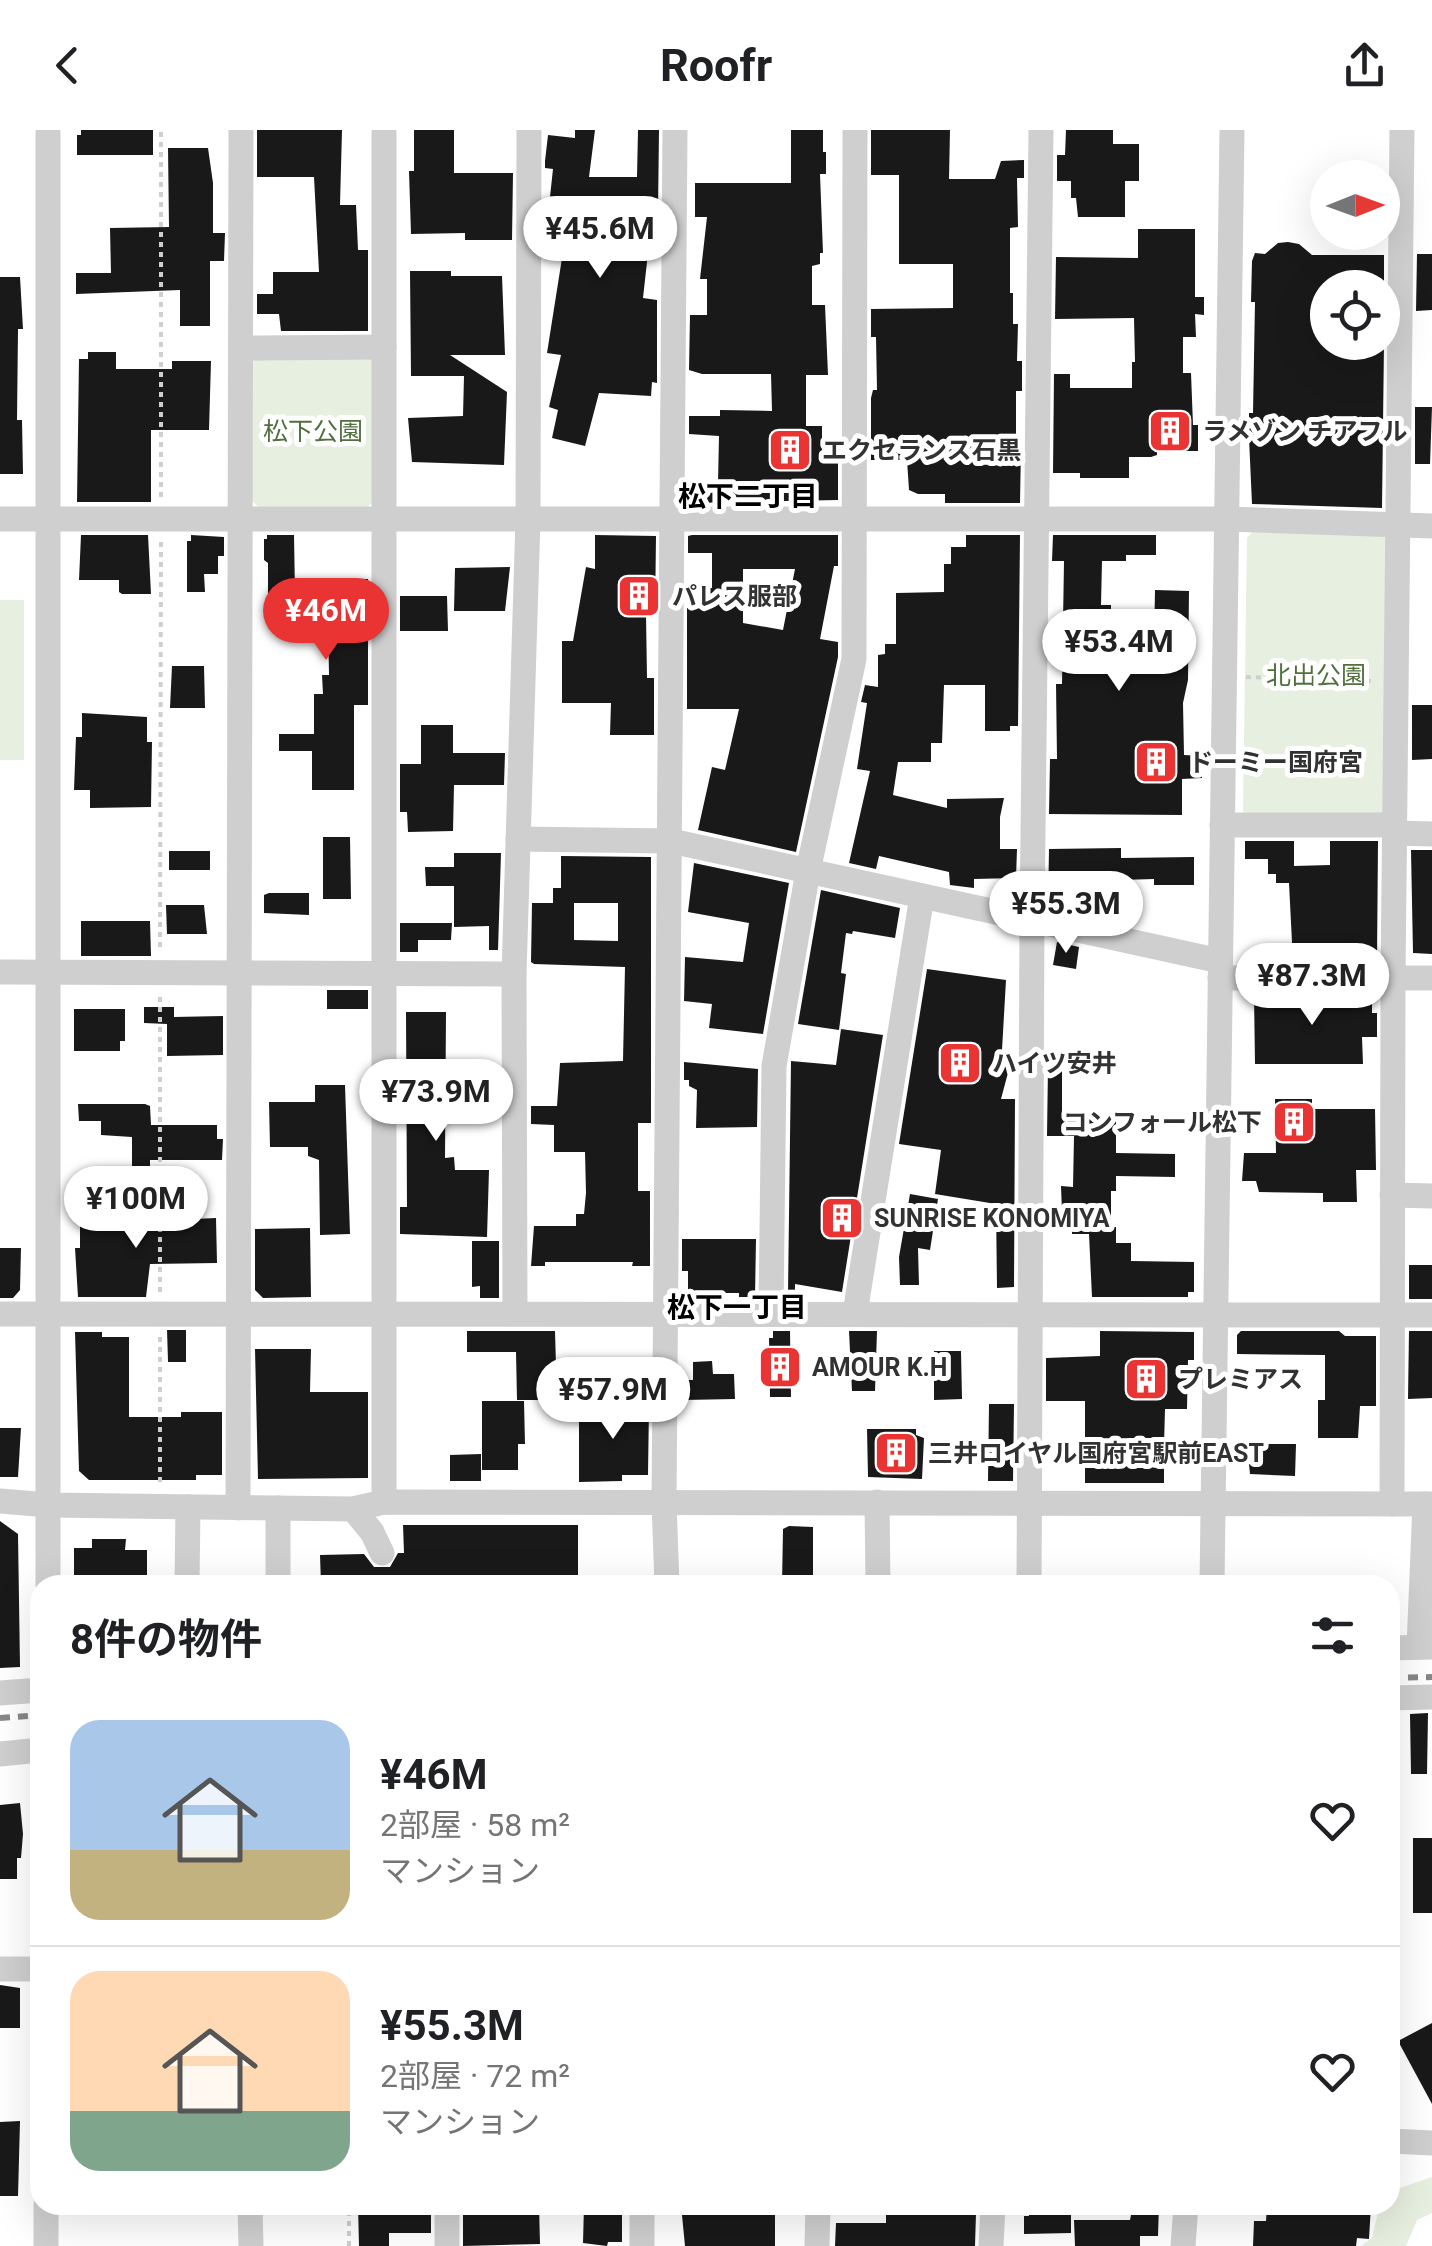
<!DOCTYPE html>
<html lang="ja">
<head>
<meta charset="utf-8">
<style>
  body { margin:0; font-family:Roboto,"Noto Sans JP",sans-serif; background:#f6f6f6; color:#202124; height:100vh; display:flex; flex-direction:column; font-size:38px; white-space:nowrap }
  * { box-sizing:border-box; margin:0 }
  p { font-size:32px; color:#757577 }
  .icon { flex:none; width:55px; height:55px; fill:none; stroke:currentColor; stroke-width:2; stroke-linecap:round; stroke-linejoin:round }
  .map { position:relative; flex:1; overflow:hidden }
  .side { position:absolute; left:30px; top:1445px; width:1370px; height:640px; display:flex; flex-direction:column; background:#fff; border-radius:30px; box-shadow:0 10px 40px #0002 }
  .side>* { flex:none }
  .needle { width:65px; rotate:89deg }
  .controls { position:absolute; left:1310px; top:30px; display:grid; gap:20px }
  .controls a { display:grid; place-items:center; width:90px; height:90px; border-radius:50%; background:#fff; box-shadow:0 10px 40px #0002; font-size:50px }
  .price { position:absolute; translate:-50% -85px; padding:0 22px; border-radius:35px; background:#fff; color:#222; font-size:32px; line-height:65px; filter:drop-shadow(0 2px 5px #0008) }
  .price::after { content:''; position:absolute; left:50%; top:60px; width:30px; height:22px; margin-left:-15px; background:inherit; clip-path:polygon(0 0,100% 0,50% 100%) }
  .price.selected { background:#ea3433; color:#fff }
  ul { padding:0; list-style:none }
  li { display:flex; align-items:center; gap:30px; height:250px; padding:0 40px }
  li+li { border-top:2px solid #e0e0e0 }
  li span { display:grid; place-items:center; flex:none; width:280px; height:200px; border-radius:30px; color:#555 }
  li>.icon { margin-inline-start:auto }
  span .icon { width:120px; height:120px; fill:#fffc; stroke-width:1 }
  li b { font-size:42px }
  h2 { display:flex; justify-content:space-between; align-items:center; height:120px; padding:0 40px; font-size:42px }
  header { display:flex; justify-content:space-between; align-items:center; height:130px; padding:0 40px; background:#fff; font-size:45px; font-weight:700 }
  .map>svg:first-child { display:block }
  .green { fill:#e7efe0 }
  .building { fill:#191919; fill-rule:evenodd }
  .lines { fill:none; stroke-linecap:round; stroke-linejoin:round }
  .path { stroke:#cfcfcf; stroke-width:4; stroke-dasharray:5 5; stroke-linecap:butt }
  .minor { stroke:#cfcfcf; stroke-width:25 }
  .rail { stroke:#878787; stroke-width:6; stroke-dasharray:10 8; stroke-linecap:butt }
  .labels { text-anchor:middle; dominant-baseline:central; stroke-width:10; stroke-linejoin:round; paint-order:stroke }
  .park-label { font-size:25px; fill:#51703d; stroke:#fff }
  .poi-label { font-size:25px; font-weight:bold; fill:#323232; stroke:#fff; text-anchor:start }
  .neighbourhood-label { font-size:28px; font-weight:bold; fill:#000; stroke:#fff }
</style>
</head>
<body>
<header><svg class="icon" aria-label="back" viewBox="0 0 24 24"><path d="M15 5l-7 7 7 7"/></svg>Roofr<svg class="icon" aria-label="share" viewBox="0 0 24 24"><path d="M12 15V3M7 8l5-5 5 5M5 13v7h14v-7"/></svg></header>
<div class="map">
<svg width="1432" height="2116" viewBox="0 0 1432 2116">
  <rect width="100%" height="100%" fill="#fff"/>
  <g class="green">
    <polygon points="367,223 373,230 373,372 366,378 261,379 252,371 253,229"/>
    <polygon points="1253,401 1382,402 1389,409 1385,681 1378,688 1250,687 1243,681 1247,408"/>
    <rect x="0" y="470" width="24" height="160"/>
    <polygon points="1432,2047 1432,2083 1417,2090 1406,2116 1361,2116 1372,2108 1378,2082 1384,2075 1390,2075 1390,2066 1397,2059"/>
  </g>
  <g class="building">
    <polygon points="81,0 153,0 153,25 77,25 77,5 81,5"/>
    <polygon points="257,0 342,0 340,75 356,75 358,120 368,120 368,201 281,201 279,184 257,184 257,164 273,164 273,142 319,142 314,47 257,47"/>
    <polygon points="414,0 454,0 454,43 513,43 512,110 465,110 465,103 411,104 409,41 414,41"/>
    <polygon points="575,0 595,0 589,47 637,47 638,0 659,0 658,82 643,80 639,113 649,114 643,168 657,170 657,253 652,252 651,266 599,263 585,316 552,308 558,280 549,277 561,225 547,223 562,128 555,127 556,114 545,113 553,39 545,38 545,31 548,5 575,8"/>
    <polygon points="791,0 823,0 823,22 826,22 826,44 820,44 823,123 820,123 820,134 812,136 812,175 825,175 828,245 806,245 806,296 822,296 822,325 838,325 838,370 692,373 693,353 718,353 719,306 689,304 689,286 720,286 720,280 772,281 771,244 702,244 689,240 690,185 707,185 707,149 700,149 707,87 695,87 695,53 791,53"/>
    <polygon points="871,0 950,0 949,49 995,49 1001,31 1024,30 1024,48 1017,48 1018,97 1010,98 1010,163 1013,163 1013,194 1018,194 1017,231 1022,231 1022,261 1016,261 1016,316 1021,316 1020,373 945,373 945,364 918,364 909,360 907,330 871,330 871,268 873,260 877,260 876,207 871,207 871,179 953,178 953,134 899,134 899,45 871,45"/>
    <polygon points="1066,0 1113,0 1113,14 1139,14 1139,51 1125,51 1125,87 1078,87 1076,68 1071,68 1071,51 1057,51 1057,25 1065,25"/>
    <polygon points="168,18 208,18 213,53 213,103 225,103 224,131 210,131 210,196 180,196 180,160 76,164 76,143 111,143 110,98 169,97"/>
    <polygon points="1138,99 1195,99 1195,167 1204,167 1204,185 1195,184 1196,207 1183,207 1183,243 1191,243 1193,295 1198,295 1198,321 1157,321 1157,325 1151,327 1129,327 1129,348 1080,348 1080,343 1053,343 1054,244 1070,244 1070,258 1132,258 1132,232 1135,232 1134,188 1055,189 1056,127 1138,128"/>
    <polygon points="1288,112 1299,114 1312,125 1384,125 1384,181 1382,158 1328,158 1328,212 1384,212 1382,378 1252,374 1249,308 1249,283 1253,283 1255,172 1251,172 1252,131 1255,123 1265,124 1278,113"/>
    <polygon points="1417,124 1432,124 1432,180 1416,181"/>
    <polygon points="410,141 451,141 451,146 502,146 505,225 450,225 507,262 504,335 412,332 408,288 463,286 464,246 411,246"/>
    <polygon points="0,147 20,147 23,199 18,199 17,290 22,290 23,344 0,344"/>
    <polygon points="88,222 116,222 116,239 172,239 172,231 211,231 209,300 151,300 151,372 77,372 79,229 88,229"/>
    <polygon points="1415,277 1432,277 1430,334 1415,334"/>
    <polygon points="81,405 148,405 151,464 122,464 119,462 119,450 79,450"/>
    <polygon points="191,405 224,407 224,426 218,426 218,444 204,444 205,462 187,462 187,411 191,411"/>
    <polygon points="267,405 294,405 295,464 332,464 332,449 368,449 368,575 354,575 354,660 312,660 312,621 279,621 279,604 314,604 314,564 323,564 322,545 329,545 328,490 321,490 321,487 268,487 268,433 264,430 264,409 267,409"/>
    <polygon points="595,405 656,406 655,485 646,485 647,548 654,548 654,605 610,605 611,573 562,573 562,511 573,511 586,437 595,439"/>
    <path d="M692,405H838V436H834L820,509L838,512V527L796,722L698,700L712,637L725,640L739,579H687V478L707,476V458H712V423H688V406ZM743,439H795L783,500L743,493Z"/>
    <polygon points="966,405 1020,405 1018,596 1010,596 1010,601 985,601 985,555 944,555 942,613 931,613 931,632 898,632 893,665 947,678 947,669 1004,668 1000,687 1000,719 1017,719 1016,748 974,749 974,758 950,755 949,742 879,726 876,739 849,733 870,641 857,639 867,573 861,572 865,555 878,557 878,525 885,524 885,514 896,514 896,463 944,462 944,434 951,434 951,417 966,417"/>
    <polygon points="1053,405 1156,405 1156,425 1126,425 1126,431 1102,431 1101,475 1111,475 1111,514 1154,515 1155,460 1189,461 1188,550 1183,573 1184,625 1202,626 1202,648 1182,649 1182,685 1049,684 1050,629 1057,629 1056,554 1062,554 1064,431 1052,431"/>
    <polygon points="510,437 505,481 454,481 455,438"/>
    <polygon points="400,466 447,466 448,501 400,501"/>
    <polygon points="172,536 204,536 205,578 170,578"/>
    <polygon points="1412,575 1432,575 1432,629 1412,630"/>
    <polygon points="82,583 147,587 147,612 152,612 151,677 90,678 90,660 74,660 76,607 82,607"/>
    <polygon points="421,595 453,595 453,623 505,623 504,655 454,655 453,701 408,702 407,682 400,682 400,634 421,634"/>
    <polygon points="323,707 350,707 351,769 323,769"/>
    <polygon points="1245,711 1294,711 1294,736 1330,735 1330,711 1378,711 1377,830 1293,832 1289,753 1276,753 1276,744 1268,744 1268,729 1245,729"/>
    <polygon points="1121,718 1121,728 1194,727 1194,755 1154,755 1154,749 1120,750 1119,792 1092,786 1092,776 1048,776 1049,719"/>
    <polygon points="1411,720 1432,720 1432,824 1413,823"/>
    <rect x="169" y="721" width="41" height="19"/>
    <polygon points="454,723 501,723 498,820 489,820 489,796 454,797 454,756 426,756 425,737 454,737"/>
    <path d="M561,726L651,727V993H638V1061H650V1136H632L633,1132H545V1136H531L534,1096H576V1084H584L586,1063L585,1022H554V995L531,994V976H557L560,933L623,931L625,837L534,834L531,832L532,773H553V758H561ZM574,773H618V811L574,810Z"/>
    <polygon points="694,733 789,753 763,904 709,898 712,874 684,871 685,827 743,832 749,793 688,782"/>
    <polygon points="821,760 900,778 895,808 853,801 852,804 846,803 841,843 846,844 839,900 798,894"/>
    <polygon points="269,763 309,763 309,785 264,783 264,765"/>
    <polygon points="166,775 204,775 207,804 167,804"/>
    <polygon points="81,791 150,791 151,826 81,826"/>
    <polygon points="400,793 452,793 451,810 418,810 418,822 400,822"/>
    <polygon points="1057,812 1079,817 1076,839 1053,835"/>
    <polygon points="927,839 1006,850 1002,920 1013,924 1001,969 1015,969 1014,1157 997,1158 996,1074 935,1064 941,1020 899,1014"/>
    <rect x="327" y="860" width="41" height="19"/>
    <polygon points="1254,864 1372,864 1372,883 1377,883 1377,907 1362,907 1363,934 1255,934"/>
    <polygon points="144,877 174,877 174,887 223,886 223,925 167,926 167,894 144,893"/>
    <polygon points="74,879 125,879 125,911 120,911 120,921 74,921"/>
    <polygon points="406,882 446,882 445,1028 454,1027 455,1040 489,1040 487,1107 400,1104 400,1077 407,1077"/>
    <polygon points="841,899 883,905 842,1162 795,1154 795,1163 788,1163 791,931 836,935"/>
    <polygon points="684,932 758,939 757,997 696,998 697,960 689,956 689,950 684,950"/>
    <polygon points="1048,936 1062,936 1062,986 1116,987 1116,1023 1175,1024 1175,1047 1116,1046 1116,1061 1111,1061 1111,1097 1116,1097 1116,1113 1131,1113 1131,1131 1194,1132 1194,1162 1188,1162 1188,1167 1092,1167 1089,1104 1072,1104 1072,1082 1062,1082 1061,1056 1073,1057 1074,1006 1047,1006"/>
    <polygon points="315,955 345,955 350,1104 320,1105 319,1030 308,1026 308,1017 270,1017 269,972 315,972"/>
    <polygon points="1275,969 1312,969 1312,979 1375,979 1376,1040 1356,1040 1357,1072 1323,1072 1323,1063 1259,1062 1256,1051 1242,1051 1244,1023 1276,1023"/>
    <polygon points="78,974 145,974 150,976 151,995 217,995 217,1009 223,1009 222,1030 150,1030 150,1049 132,1050 132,1007 101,1005 101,991 79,991"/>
    <polygon points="910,1064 938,1069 930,1120 918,1118 919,1155 900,1155 899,1127"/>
    <polygon points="80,1081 129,1081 129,1092 216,1088 217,1133 150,1134 146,1167 78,1167 75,1118 80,1118"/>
    <polygon points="310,1098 311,1167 263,1168 255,1160 255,1099"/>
    <polygon points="682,1109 756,1109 755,1167 739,1167 739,1163 688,1163 688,1141 682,1141"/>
    <polygon points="472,1111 499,1111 499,1168 480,1168 480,1156 472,1157"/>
    <polygon points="0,1118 21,1118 20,1160 13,1168 0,1168"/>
    <rect x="1409" y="1135" width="23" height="34"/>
    <polygon points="167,1200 186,1200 186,1232 168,1232"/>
    <polygon points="467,1201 555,1201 557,1270 517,1270 516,1222 467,1222"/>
    <polygon points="773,1201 790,1201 791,1267 770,1267 769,1208 773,1208"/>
    <polygon points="849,1201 877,1201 875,1261 852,1261"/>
    <polygon points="1100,1201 1194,1202 1194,1230 1188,1230 1187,1279 1165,1279 1164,1315 1170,1320 1164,1326 1164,1353 1085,1353 1085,1271 1046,1271 1046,1228 1100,1226"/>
    <polygon points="1241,1201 1339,1201 1345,1206 1376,1206 1376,1276 1360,1276 1358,1308 1318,1308 1318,1270 1325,1270 1325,1225 1237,1224 1237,1205"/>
    <polygon points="1409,1201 1432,1201 1432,1268 1408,1269"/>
    <polygon points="75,1202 102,1202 102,1207 129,1207 129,1287 181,1287 181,1282 222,1282 222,1345 196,1345 196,1350 89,1350 79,1341"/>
    <polygon points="255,1219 311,1219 310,1262 368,1262 368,1348 258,1349"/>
    <polygon points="934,1221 961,1221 962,1269 934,1270"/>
    <polygon points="712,1231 713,1244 734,1244 735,1269 684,1270 683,1250 693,1250 693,1232"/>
    <polygon points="482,1271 524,1271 525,1314 518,1314 518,1340 482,1340"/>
    <polygon points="989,1274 1014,1274 1013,1351 988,1351"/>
    <polygon points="622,1275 649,1275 648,1345 622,1345 622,1351 579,1352 579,1276"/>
    <polygon points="0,1298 21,1298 18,1347 0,1347"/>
    <polygon points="867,1299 916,1299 916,1305 924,1308 922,1349 868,1347"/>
    <polygon points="1247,1314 1296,1314 1295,1346 1250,1344"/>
    <polygon points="481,1324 481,1351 450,1351 450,1325"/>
    <polygon points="0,1391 18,1404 20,1537 0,1538"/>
    <polygon points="403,1395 578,1395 578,1455 321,1455 320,1425 364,1424 374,1437 390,1437 398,1423 404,1423"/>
    <polygon points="789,1396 813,1397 813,1455 782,1455 783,1399"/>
    <polygon points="92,1409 126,1409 125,1420 147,1420 147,1455 74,1455 74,1418 92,1418"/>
    <polygon points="1428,1583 1427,1644 1411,1644 1410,1584"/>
    <polygon points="20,1673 23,1704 21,1728 17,1728 17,1749 0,1749 0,1675"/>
    <rect x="1413" y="1708" width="19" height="75"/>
    <polygon points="0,1855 20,1858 20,1898 0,1898"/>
    <polygon points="1432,1893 1432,1974 1398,1911"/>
    <polygon points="20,1991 18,2066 0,2066 0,1992"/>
    <polygon points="358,2075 431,2075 431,2103 389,2103 389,2116 359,2116"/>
    <polygon points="463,2075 539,2075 540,2114 463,2116"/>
    <polygon points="584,2075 622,2077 622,2112 608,2112 607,2116 583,2113"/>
    <polygon points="681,2075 775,2075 775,2116 685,2116"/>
    <polygon points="886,2075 961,2075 961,2082 976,2083 975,2116 835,2116 836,2093 886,2093"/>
    <polygon points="1029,2075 1071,2075 1071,2103 1024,2104 1024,2086 1029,2086"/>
    <polygon points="1133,2075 1159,2075 1158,2106 1140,2106 1140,2116 1075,2116 1074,2090 1130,2090"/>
    <polygon points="1267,2075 1371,2075 1369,2109 1357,2108 1356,2116 1253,2116 1254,2091 1266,2091"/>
  </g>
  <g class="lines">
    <g class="path">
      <polyline points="161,367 161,0"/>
      <polyline points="1246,547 1371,551"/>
      <polyline points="160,817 161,412"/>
      <polyline points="160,1162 160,867"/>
      <polyline points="160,1352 160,1207"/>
      <polyline points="349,2116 349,2075"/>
    </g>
    <g class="minor">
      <polyline points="384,0 384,1372"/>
      <polyline points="241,218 384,217"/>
      <polyline points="0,389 1226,389 1432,396"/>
      <polyline points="1222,695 1395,695"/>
      <polyline points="1394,703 1432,704"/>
      <polyline points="518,709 671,711 1220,831"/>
      <polyline points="0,842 514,844"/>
      <polyline points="1220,848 1432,848"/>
      <polyline points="1392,1065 1432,1066"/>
      <polyline points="515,1183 514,844 528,389 529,0"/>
      <polyline points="771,1183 774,936 808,741 854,529 855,0"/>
      <polyline points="855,1183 922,766"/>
      <polyline points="0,1184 1432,1185"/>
      <polyline points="0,1371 48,1375 353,1379 384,1372 1432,1374"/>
      <polyline points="877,1372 878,1455"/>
      <polyline points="1392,1374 1393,848 1402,0"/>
      <polyline points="238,1378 241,0"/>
      <polyline points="353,1379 372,1402 382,1423"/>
      <polyline points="48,1455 48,0"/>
      <polyline points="187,1455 188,1377"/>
      <polyline points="278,1455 278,1378"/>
      <polyline points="667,1455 664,1372 675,0"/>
      <polyline points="1029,1455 1032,789 1041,0"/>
      <polyline points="1212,1455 1232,0"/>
      <polyline points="1419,1517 1425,1374"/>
      <polyline points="1390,1518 1432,1517"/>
      <polyline points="0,1563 40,1560"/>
      <polyline points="1390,1568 1432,1567"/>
      <polyline points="0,1624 40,1620"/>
      <polyline points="0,1839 40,1839"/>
      <polyline points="1390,2011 1432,2013"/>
      <polyline points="250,2075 251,2116"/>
      <polyline points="46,2116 46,2075"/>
      <polyline points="447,2116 447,2075"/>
      <polyline points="642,2116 642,2075"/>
      <polyline points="817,2116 818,2075"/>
      <polyline points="991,2116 993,2075"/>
      <polyline points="1183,2116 1186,2075"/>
    </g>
    <g class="rail">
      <polyline points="1390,1548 1432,1547"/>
      <polyline points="0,1588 40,1585"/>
    </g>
  </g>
  <defs>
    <g id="building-square" transform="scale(2.25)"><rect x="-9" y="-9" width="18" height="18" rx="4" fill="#ea3433" stroke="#fff"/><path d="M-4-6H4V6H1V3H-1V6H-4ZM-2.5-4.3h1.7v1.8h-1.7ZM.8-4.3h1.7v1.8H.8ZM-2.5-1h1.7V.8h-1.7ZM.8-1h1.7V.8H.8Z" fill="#fff"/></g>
  </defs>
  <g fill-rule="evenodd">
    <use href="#building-square" x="1170" y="301"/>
    <use href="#building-square" x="790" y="320"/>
    <use href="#building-square" x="639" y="466"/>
    <use href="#building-square" x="1156" y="632"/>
    <use href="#building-square" x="960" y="933"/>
    <use href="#building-square" x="1294" y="992"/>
    <use href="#building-square" x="842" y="1088"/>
    <use href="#building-square" x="780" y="1237"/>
    <use href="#building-square" x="1146" y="1249"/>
    <use href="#building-square" x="896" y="1323"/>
  </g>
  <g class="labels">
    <g class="park-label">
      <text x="313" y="301">松下公園</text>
      <text x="1316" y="545">北出公園</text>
    </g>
    <g class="poi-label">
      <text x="1202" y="301">ラメゾン チアフル</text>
      <text x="822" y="320">エクセランス石黒</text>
      <text x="672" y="466">パレス服部</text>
      <text x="1188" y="632">ドーミー国府宮</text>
      <text x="992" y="933">ハイツ安井</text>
      <text x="1262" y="992" text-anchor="end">コンフォール松下</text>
      <text x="874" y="1088">SUNRISE KONOMIYA</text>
      <text x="812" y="1237">AMOUR K.H</text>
      <text x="1178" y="1249">プレミアス</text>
      <text x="928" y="1323">三井ロイヤル国府宮駅前EAST</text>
    </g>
    <g class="neighbourhood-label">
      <text x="748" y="366">松下二丁目</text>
      <text x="737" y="1177">松下一丁目</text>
    </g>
  </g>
</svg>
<div class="controls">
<a><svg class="needle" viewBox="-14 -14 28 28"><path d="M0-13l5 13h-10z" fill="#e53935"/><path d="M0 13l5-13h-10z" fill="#757577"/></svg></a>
<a><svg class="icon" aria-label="locate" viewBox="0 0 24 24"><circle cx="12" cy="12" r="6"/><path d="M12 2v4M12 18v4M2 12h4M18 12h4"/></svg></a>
</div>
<b class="price" style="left:600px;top:151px">¥45.6M</b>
<b class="price selected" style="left:326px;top:533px">¥46M</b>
<b class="price" style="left:1119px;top:564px">¥53.4M</b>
<b class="price" style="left:1066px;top:826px">¥55.3M</b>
<b class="price" style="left:1312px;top:898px">¥87.3M</b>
<b class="price" style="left:436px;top:1014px">¥73.9M</b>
<b class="price" style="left:136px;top:1121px">¥100M</b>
<b class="price" style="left:613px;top:1312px">¥57.9M</b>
<section class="side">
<h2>8件の物件<svg class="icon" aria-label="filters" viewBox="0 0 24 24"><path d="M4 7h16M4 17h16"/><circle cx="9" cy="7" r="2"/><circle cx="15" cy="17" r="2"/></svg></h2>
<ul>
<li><span style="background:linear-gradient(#a9c7e8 65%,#c2b280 0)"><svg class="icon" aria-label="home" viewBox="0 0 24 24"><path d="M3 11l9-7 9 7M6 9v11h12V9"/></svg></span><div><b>¥46M</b><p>2部屋 · 58 m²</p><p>マンション</p></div><svg class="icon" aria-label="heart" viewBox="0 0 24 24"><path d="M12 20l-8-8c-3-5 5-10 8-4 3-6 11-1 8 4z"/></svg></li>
<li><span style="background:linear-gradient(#ffd9b3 70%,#7fa58c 0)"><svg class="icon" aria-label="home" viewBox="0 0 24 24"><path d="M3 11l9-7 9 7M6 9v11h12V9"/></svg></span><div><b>¥55.3M</b><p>2部屋 · 72 m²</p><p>マンション</p></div><svg class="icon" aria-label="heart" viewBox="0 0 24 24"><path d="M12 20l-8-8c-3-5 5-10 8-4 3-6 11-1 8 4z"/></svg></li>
</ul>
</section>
</div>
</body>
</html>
